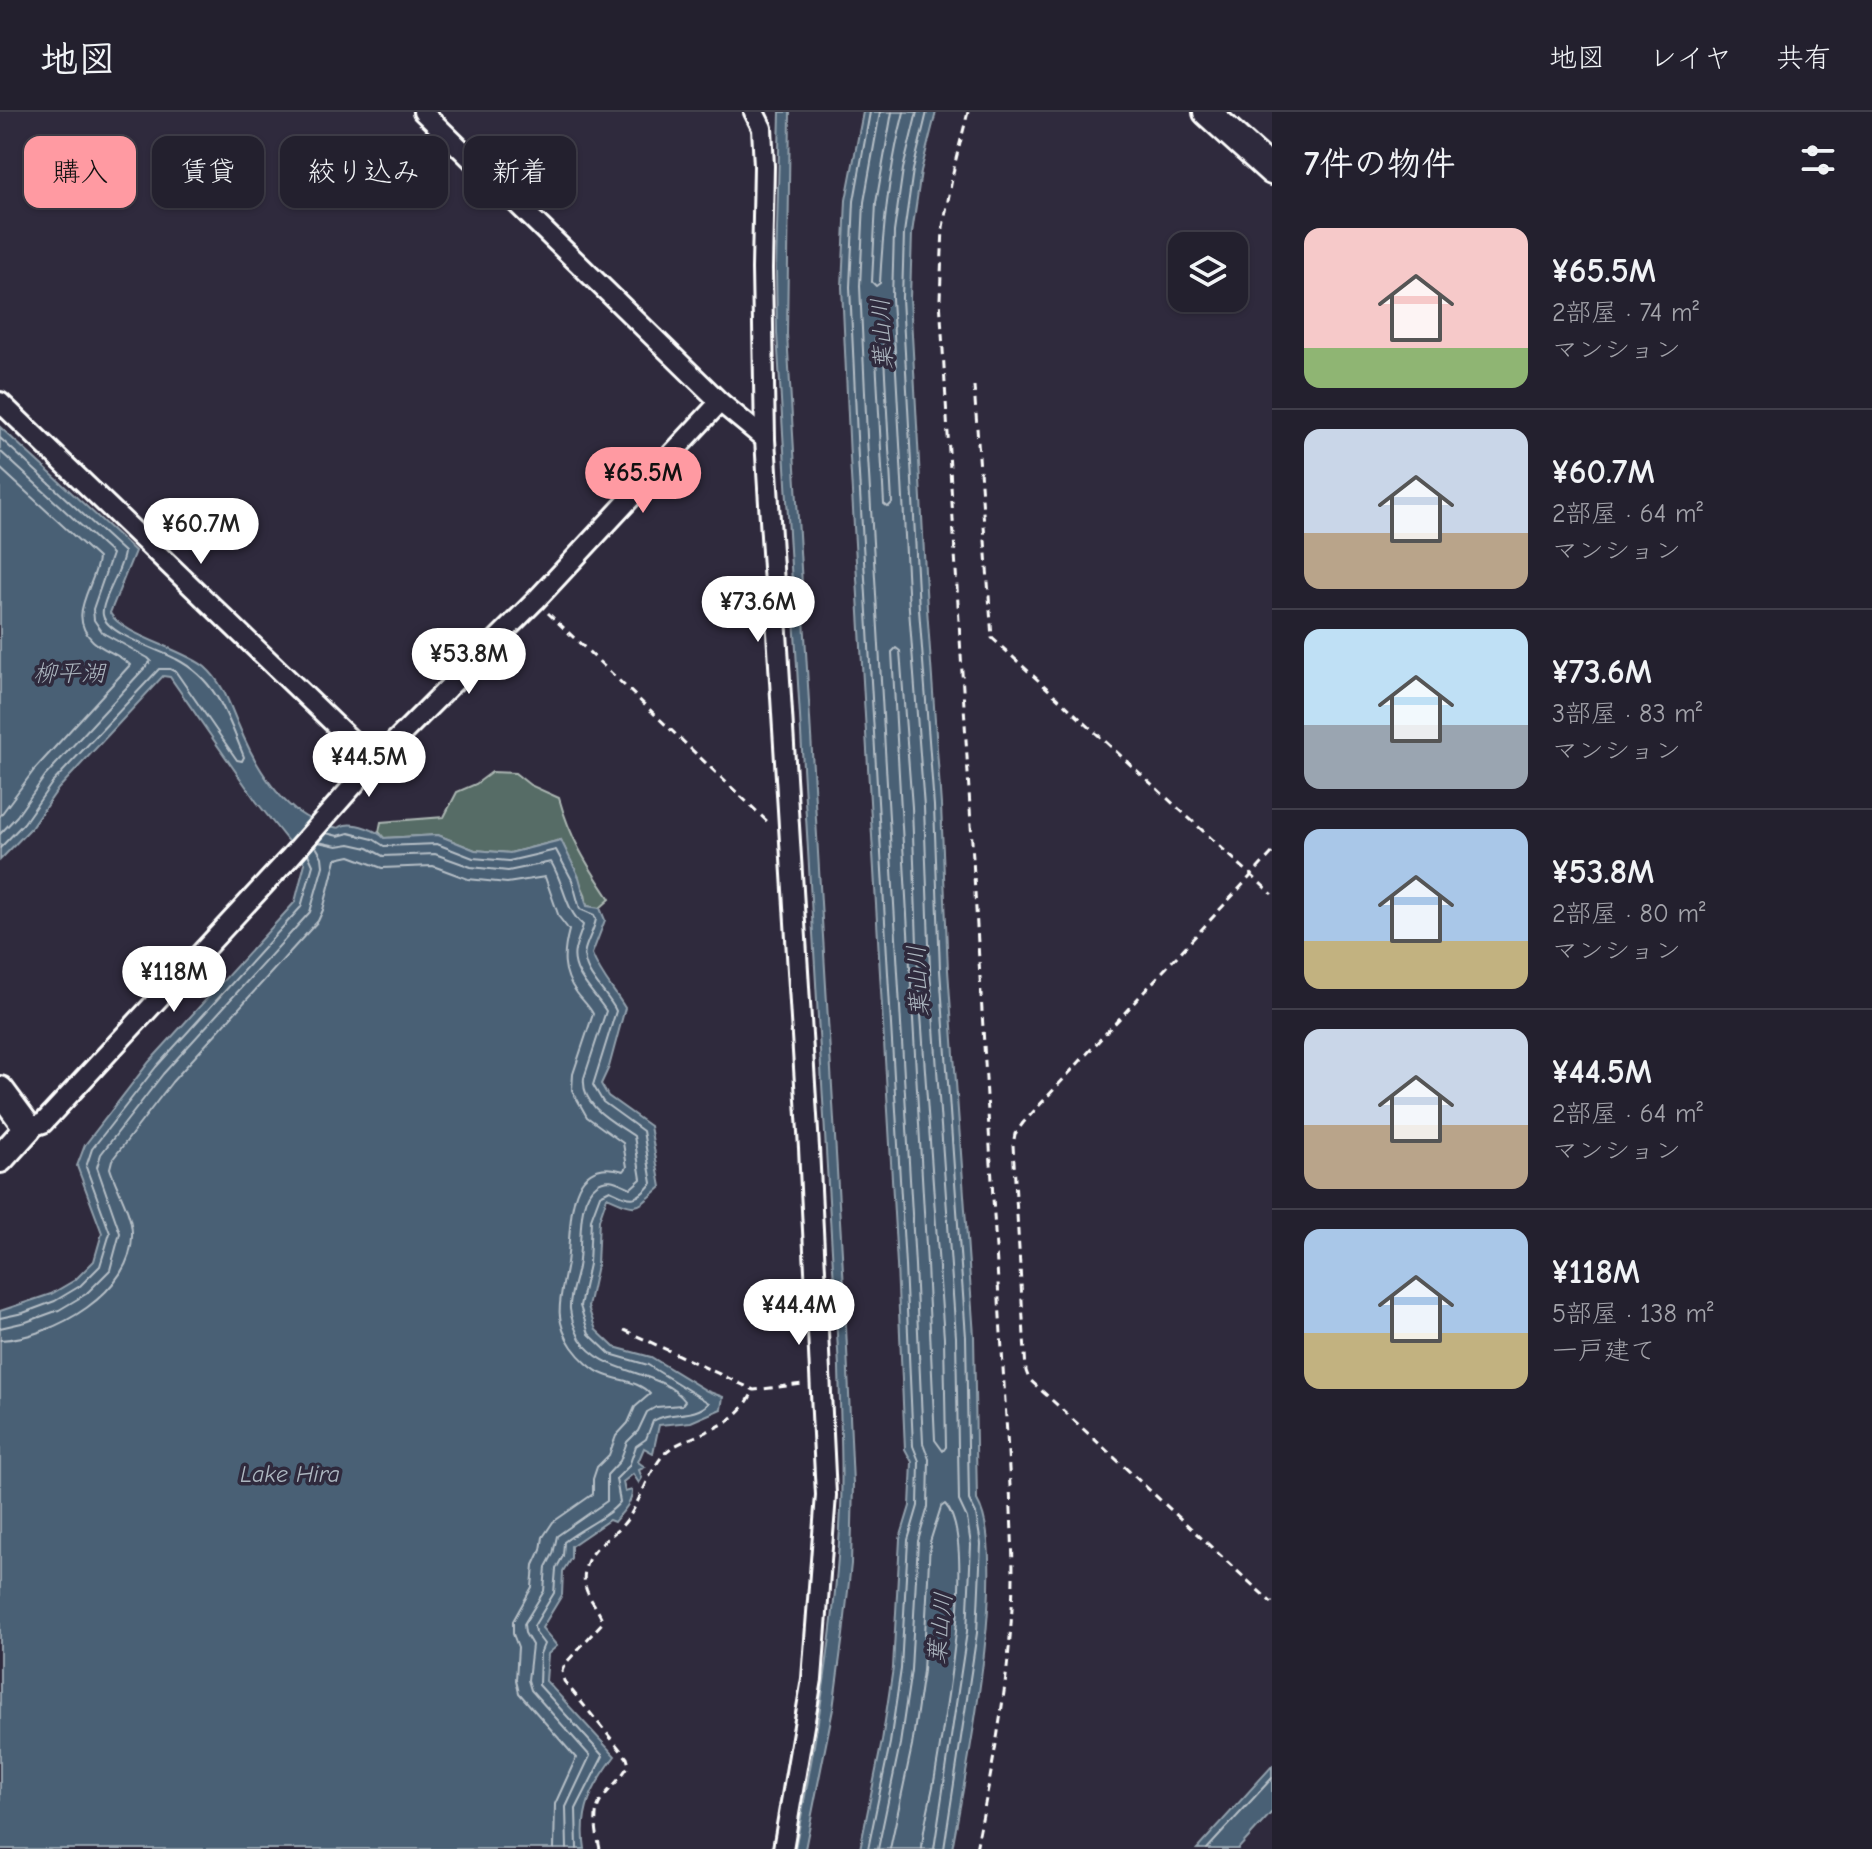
<!DOCTYPE html>
<html lang="ja">
<head>
<meta charset="utf-8">
<style>
  body { margin:0; font-family:"Comic Neue","Klee One",sans-serif; background:#2b2836; color:#f1f3f6; height:100vh; display:flex; flex-direction:column; font-size:30px; white-space:nowrap }
  * { box-sizing:border-box; margin:0 }
  p { font-size:26px; color:#a3a3aa }
  .icon { flex:none; width:44px; height:44px; fill:none; stroke:currentColor; stroke-width:2; stroke-linecap:round; stroke-linejoin:round }
  .map { position:relative; flex:1; overflow:hidden }
  .panel { display:flex; flex-direction:column; background:#23202e; width:600px }
  .panel>* { flex:none }
  .hud { position:absolute; left:24px; top:24px; width:760px; height:72px; display:flex; gap:16px }
  .buttons { position:absolute; left:1168px; top:120px; display:grid; gap:16px }
  .buttons a { display:grid; place-items:center; width:80px; height:80px; border-radius:16px; background:#23202e; box-shadow:0 2px 6px #0004,0 0 0 2px #403e4a; font-size:40px }
  .price { position:absolute; translate:-50% -68px; padding:0 18px; border-radius:28px; background:#fff; color:#222; font-size:26px; line-height:52px; filter:drop-shadow(0 2px 4px #0008) }
  .price::after { content:''; position:absolute; left:50%; top:48px; width:24px; height:18px; margin-left:-12px; background:inherit; clip-path:polygon(0 0,100% 0,50% 100%) }
  .price.current { background:#ff9aa2; color:#111 }
  ul { padding:0; list-style:none }
  li { display:flex; align-items:center; gap:24px; height:200px; padding:0 32px }
  li+li { border-top:2px solid #403e4a }
  li span { display:grid; place-items:center; flex:none; width:224px; height:160px; border-radius:16px; color:#555 }
  li>.icon { margin-inline-start:auto }
  span .icon { width:96px; height:96px; fill:#fffc; stroke-width:1 }
  li b { font-size:34px }
  h2 { display:flex; justify-content:space-between; align-items:center; height:96px; padding:0 32px; font-size:34px }
  .pill { padding:0 28px; border-radius:16px; background:#23202e; box-shadow:0 2px 6px #0004,0 0 0 2px #403e4a; font-size:28px; line-height:72px }
  .pill.current { background:#ff9aa2; color:#111 }
  header { display:flex; align-items:center; gap:48px; box-sizing:border-box; height:112px; padding:0 40px; background:#23202e; border-bottom:2px solid #403e4a }
  header strong { font-size:38px }
  nav { display:flex; gap:44px; margin-inline-start:auto; font-size:28px }
  main { display:flex; flex:1; min-height:0 }
  .map>svg:first-child { display:block }
  .green { fill:#576c66; stroke:#abb6b2; stroke-width:2 }
  .water { fill:#496074; stroke:#92a0ac; stroke-width:2 }
  .lines { fill:none; stroke-linecap:round; stroke-linejoin:round }
  .shore { stroke:#b6bfc7; stroke-width:2 }
  .street-casing { stroke:#fff; stroke-width:24 }
  .secondary-casing { stroke:#fff; stroke-width:32 }
  .path { stroke:#fff; stroke-width:3; stroke-dasharray:8 6; stroke-linecap:butt }
  .street { stroke:#2f2a3d; stroke-width:18 }
  .secondary { stroke:#2f2a3d; stroke-width:26 }
  .labels { text-anchor:middle; dominant-baseline:central; stroke-width:7; stroke-linejoin:round; paint-order:stroke }
  .water-label { font-size:24px; font-style:italic; fill:#adb7c0; stroke:#2f2a3d }
</style>
</head>
<body>
<header>
<strong>地図</strong>
<nav><a>地図</a><a>レイヤ</a><a>共有</a></nav>
</header>
<main>
<div class="map">
<svg width="1272" height="1737" viewBox="0 0 1272 1737">
  <rect width="100%" height="100%" fill="#2f2a3d"/>
  <filter id="ink" filterUnits="userSpaceOnUse"><feTurbulence type="fractalNoise" baseFrequency=".0125" numOctaves="2"/><feDisplacementMap in="SourceGraphic" scale="16" xChannelSelector="R" yChannelSelector="G"/><feConvolveMatrix kernelMatrix="1 2 1 2 8 2 1 2 1" color-interpolation-filters="sRGB"/></filter>
  <g filter="url(#ink)">
    <path class="green" d="M492,660L515,661L530,673L559,686C570,726 587,753 610,787L600,796L587,794L585,782L561,728L510,741L475,738L438,723L384,726L379,720L381,710L444,705L457,680L476,672Z"/>
    <g class="water">
      <path d="M780,0H790L787,222L845,1192L853,1372L851,1452L843,1523L833,1597L805,1737H795C817,1624 836,1511 841,1396C843,1349 840,1302 839,1255L777,221L776,157Z"/>
      <path d="M863,0H936L921,59L912,121L910,186L927,496L941,693L948,858L974,1224L977,1388C1011,1446 965,1666 952,1737H860L882,1629L893,1556L900,1427L910,1394L912,1350L905,1337L897,1153L850,346L842,175L846,88Z"/>
      <path d="M0,315L135,439L110,501C122,523 183,537 205,555C223,571 229,591 238,612C251,644 268,676 295,698C306,706 320,713 334,715C343,717 336,715 345,713C356,711 377,718 384,726L438,723L475,738L510,741L561,728L579,765L587,794L600,796L605,808L592,842C601,865 613,876 625,896L609,955L601,972L608,984L650,1014L661,1075C635,1098 639,1099 607,1085L599,1108L597,1153L588,1195L596,1218L614,1235L651,1245L707,1279L723,1285L721,1297L691,1310L659,1313L653,1341L644,1336L638,1350L645,1355L639,1358L642,1366L639,1371L633,1362L623,1370L625,1380L632,1378C633,1391 621,1401 614,1410L609,1408L571,1434V1446L563,1459L562,1483L542,1516L557,1534L548,1542L546,1569L615,1644C592,1675 579,1698 585,1737H0V1199L51,1182L75,1168L94,1149L102,1121L77,1054L85,1033L149,950L295,790L305,751L256,689L170,565L163,564L58,677L31,716L0,748Z"/>
      <polygon points="1272,1654 1272,1700 1238,1737 1197,1737"/>
    </g>
    <g class="lines">
      <g class="shore">
        <path d="M892,0L876,91L872,170L876,174L880,171C883,113 889,57 904,0"/>
        <polyline points="917,0 903,57 894,120 892,186 909,497 924,695 930,859 956,1225 959,1389 967,1406 971,1433 967,1520 934,1737"/>
        <polyline points="927,0 913,58 904,121 902,186 919,497 934,694 940,858 966,1225 969,1388 976,1402 981,1432 977,1521 944,1737"/>
        <polygon points="878,224 883,227 892,391 888,395 884,392 875,228"/>
        <path d="M0,326L124,440C123,457 100,490 103,503C106,522 160,538 176,547C217,568 228,605 244,645L242,649L237,648L176,560L170,557H159L52,671L24,711L0,736"/>
        <polyline points="0,339 112,442 93,497 94,508 103,521 148,546 151,549 45,664 17,704 0,722"/>
        <path d="M0,356L98,446C96,474 65,503 93,529C104,539 121,543 130,553L34,658L0,704"/>
        <polygon points="896,536 900,539 912,695 918,860 944,1226 946,1335 943,1339 935,1328 927,1152 892,540"/>
        <path d="M326,721L338,724L349,721L373,727L384,734L437,732L473,746L509,749L556,738L572,768L580,797L594,803L596,807C594,818 588,827 585,838C580,860 608,881 616,899L593,973L603,990L643,1019L652,1071C635,1091 632,1088 610,1078L600,1083L591,1107L589,1152L580,1194L589,1222L610,1242L648,1253L709,1291C694,1307 670,1298 653,1309L646,1327L636,1334L629,1354L616,1367L620,1390C607,1406 581,1416 564,1430L563,1444L556,1457L554,1481L534,1514L535,1520L544,1532L540,1542L539,1573L603,1644L576,1697L577,1737"/>
        <path d="M318,730L337,734L350,732L368,736L383,744L435,742L471,755L508,759L551,750C564,771 565,798 583,813C581,821 577,829 575,838C570,861 595,881 606,899L584,966C581,995 614,1010 634,1024L641,1067L631,1076C620,1072 609,1063 597,1072C575,1088 583,1132 578,1155C576,1168 569,1184 570,1197C571,1206 576,1219 580,1227C603,1264 659,1256 685,1289L682,1293L656,1295L647,1300L638,1319L627,1330L620,1349L607,1363V1389L557,1424L553,1442L546,1455L544,1479L524,1512L525,1521L532,1533L528,1568L531,1578L590,1644L566,1695L567,1737"/>
        <polyline points="0,1206 23,1201 55,1189 80,1174 100,1154 110,1121 86,1055 92,1037 156,955 301,795 313,753 308,742"/>
        <polyline points="0,1216 26,1210 59,1198 86,1182 110,1158 120,1121 97,1055 101,1042 163,962 310,800 323,754 322,745 315,733"/>
        <path d="M0,1228C52,1226 135,1180 132,1120C131,1099 116,1076 110,1056L112,1048L172,970L318,809L323,798L336,747L350,744L382,756L433,754L468,767L507,771L545,765L559,805L569,818C563,841 561,860 577,881C582,888 589,894 593,902L573,962L572,978L587,1005L623,1031L627,1055L624,1059C564,1041 572,1117 567,1151C562,1183 551,1205 572,1235C579,1245 593,1259 605,1263C620,1269 639,1269 650,1282L635,1295L628,1311L616,1324L609,1343L597,1355L593,1367V1382L553,1410L543,1425L541,1438L534,1453L532,1475L513,1509V1522L518,1535L516,1568L519,1581L576,1646L555,1692L554,1737"/>
        <polyline points="868,1737 890,1631 901,1557 908,1428 918,1394 919,1349 913,1334 905,1153 858,346 850,175 854,89 870,0"/>
        <polyline points="878,1737 900,1632 911,1558 918,1429 928,1395 929,1347 923,1331 915,1153 868,345 860,174 864,90 880,0"/>
        <path d="M890,1737L912,1634L923,1559L930,1430L941,1395L945,1392C979,1428 943,1613 935,1664C931,1688 923,1713 922,1737"/>
        <polyline points="1207,1737 1272,1666"/>
      </g>
      <g class="street-casing">
        <g id="street">
          <polyline points="423,0 720,290 765,327"/>
          <polyline points="754,0 762,16 764,54 762,157 765,327 809,1036 826,1383 812,1567 783,1737"/>
          <polyline points="0,290 374,650"/>
          <polyline points="28,1016 43,1011 291,744 374,650 535,489 720,290"/>
        </g>
      </g>
      <g class="secondary-casing">
        <g id="secondary">
          <polyline points="1207,0 1272,59"/>
          <polyline points="0,978 28,1016 0,1047"/>
        </g>
      </g>
      <g class="path">
        <path d="M968,0L955,51L943,115L940,187L1010,1374C1011,1404 1013,1435 1013,1465C1012,1556 994,1648 976,1737"/>
        <polyline points="974,274 992,526 1272,782"/>
        <polyline points="548,501 771,713"/>
        <polyline points="1272,741 1023,1011 1015,1022 1013,1033 1026,1259 1029,1267 1272,1491"/>
        <polyline points="624,1218 754,1278 803,1272"/>
        <path d="M600,1737C588,1684 603,1692 629,1653L627,1646L564,1569L562,1559L565,1552L603,1510C595,1488 579,1480 586,1454C591,1433 614,1425 626,1409C641,1390 652,1348 671,1336C706,1316 734,1318 754,1278"/>
      </g>
      <use href="#street" class="street"/>
      <use href="#secondary" class="secondary"/>
    </g>
  </g>
  <g class="labels">
    <g class="water-label">
      <text transform="translate(882 222) rotate(-93)">葉山川</text>
      <text x="69" y="561">柳平湖</text>
      <text transform="translate(918 869) rotate(-93)">葉山川</text>
      <text x="290" y="1362">Lake Hira</text>
      <text transform="translate(940 1516) rotate(-84)">葉山川</text>
    </g>
  </g>
</svg>
<div class="buttons">
<a><svg class="icon" aria-label="layers" viewBox="0 0 24 24"><path d="M12 4l9 5-9 5-9-5zM3 14l9 5 9-5"/></svg></a>
</div>
<b class="price current" style="left:643px;top:403px">¥65.5M</b>
<b class="price" style="left:201px;top:454px">¥60.7M</b>
<b class="price" style="left:758px;top:532px">¥73.6M</b>
<b class="price" style="left:469px;top:584px">¥53.8M</b>
<b class="price" style="left:369px;top:687px">¥44.5M</b>
<b class="price" style="left:174px;top:902px">¥118M</b>
<b class="price" style="left:799px;top:1235px">¥44.4M</b>
<div class="hud">
<a class="pill current">購入</a>
<a class="pill">賃貸</a>
<a class="pill">絞り込み</a>
<a class="pill">新着</a>
</div>
</div>
<section class="panel">
<h2>7件の物件<svg class="icon" aria-label="filters" viewBox="0 0 24 24"><path d="M4 7h16M4 17h16"/><circle cx="9" cy="7" r="2"/><circle cx="15" cy="17" r="2"/></svg></h2>
<ul>
<li><span style="background:linear-gradient(#f6c9c9 75%,#8fb573 0)"><svg class="icon" aria-label="home" viewBox="0 0 24 24"><path d="M3 11l9-7 9 7M6 9v11h12V9"/></svg></span><div><b>¥65.5M</b><p>2部屋 · 74 m²</p><p>マンション</p></div></li>
<li><span style="background:linear-gradient(#c9d6e8 65%,#b9a48a 0)"><svg class="icon" aria-label="home" viewBox="0 0 24 24"><path d="M3 11l9-7 9 7M6 9v11h12V9"/></svg></span><div><b>¥60.7M</b><p>2部屋 · 64 m²</p><p>マンション</p></div></li>
<li><span style="background:linear-gradient(#bfe0f5 60%,#9aa5b1 0)"><svg class="icon" aria-label="home" viewBox="0 0 24 24"><path d="M3 11l9-7 9 7M6 9v11h12V9"/></svg></span><div><b>¥73.6M</b><p>3部屋 · 83 m²</p><p>マンション</p></div></li>
<li><span style="background:linear-gradient(#a9c7e8 70%,#c2b280 0)"><svg class="icon" aria-label="home" viewBox="0 0 24 24"><path d="M3 11l9-7 9 7M6 9v11h12V9"/></svg></span><div><b>¥53.8M</b><p>2部屋 · 80 m²</p><p>マンション</p></div></li>
<li><span style="background:linear-gradient(#c9d6e8 60%,#b9a48a 0)"><svg class="icon" aria-label="home" viewBox="0 0 24 24"><path d="M3 11l9-7 9 7M6 9v11h12V9"/></svg></span><div><b>¥44.5M</b><p>2部屋 · 64 m²</p><p>マンション</p></div></li>
<li><span style="background:linear-gradient(#a9c7e8 65%,#c2b280 0)"><svg class="icon" aria-label="home" viewBox="0 0 24 24"><path d="M3 11l9-7 9 7M6 9v11h12V9"/></svg></span><div><b>¥118M</b><p>5部屋 · 138 m²</p><p>一戸建て</p></div></li>
</ul>
</section>
</main>
</body>
</html>
